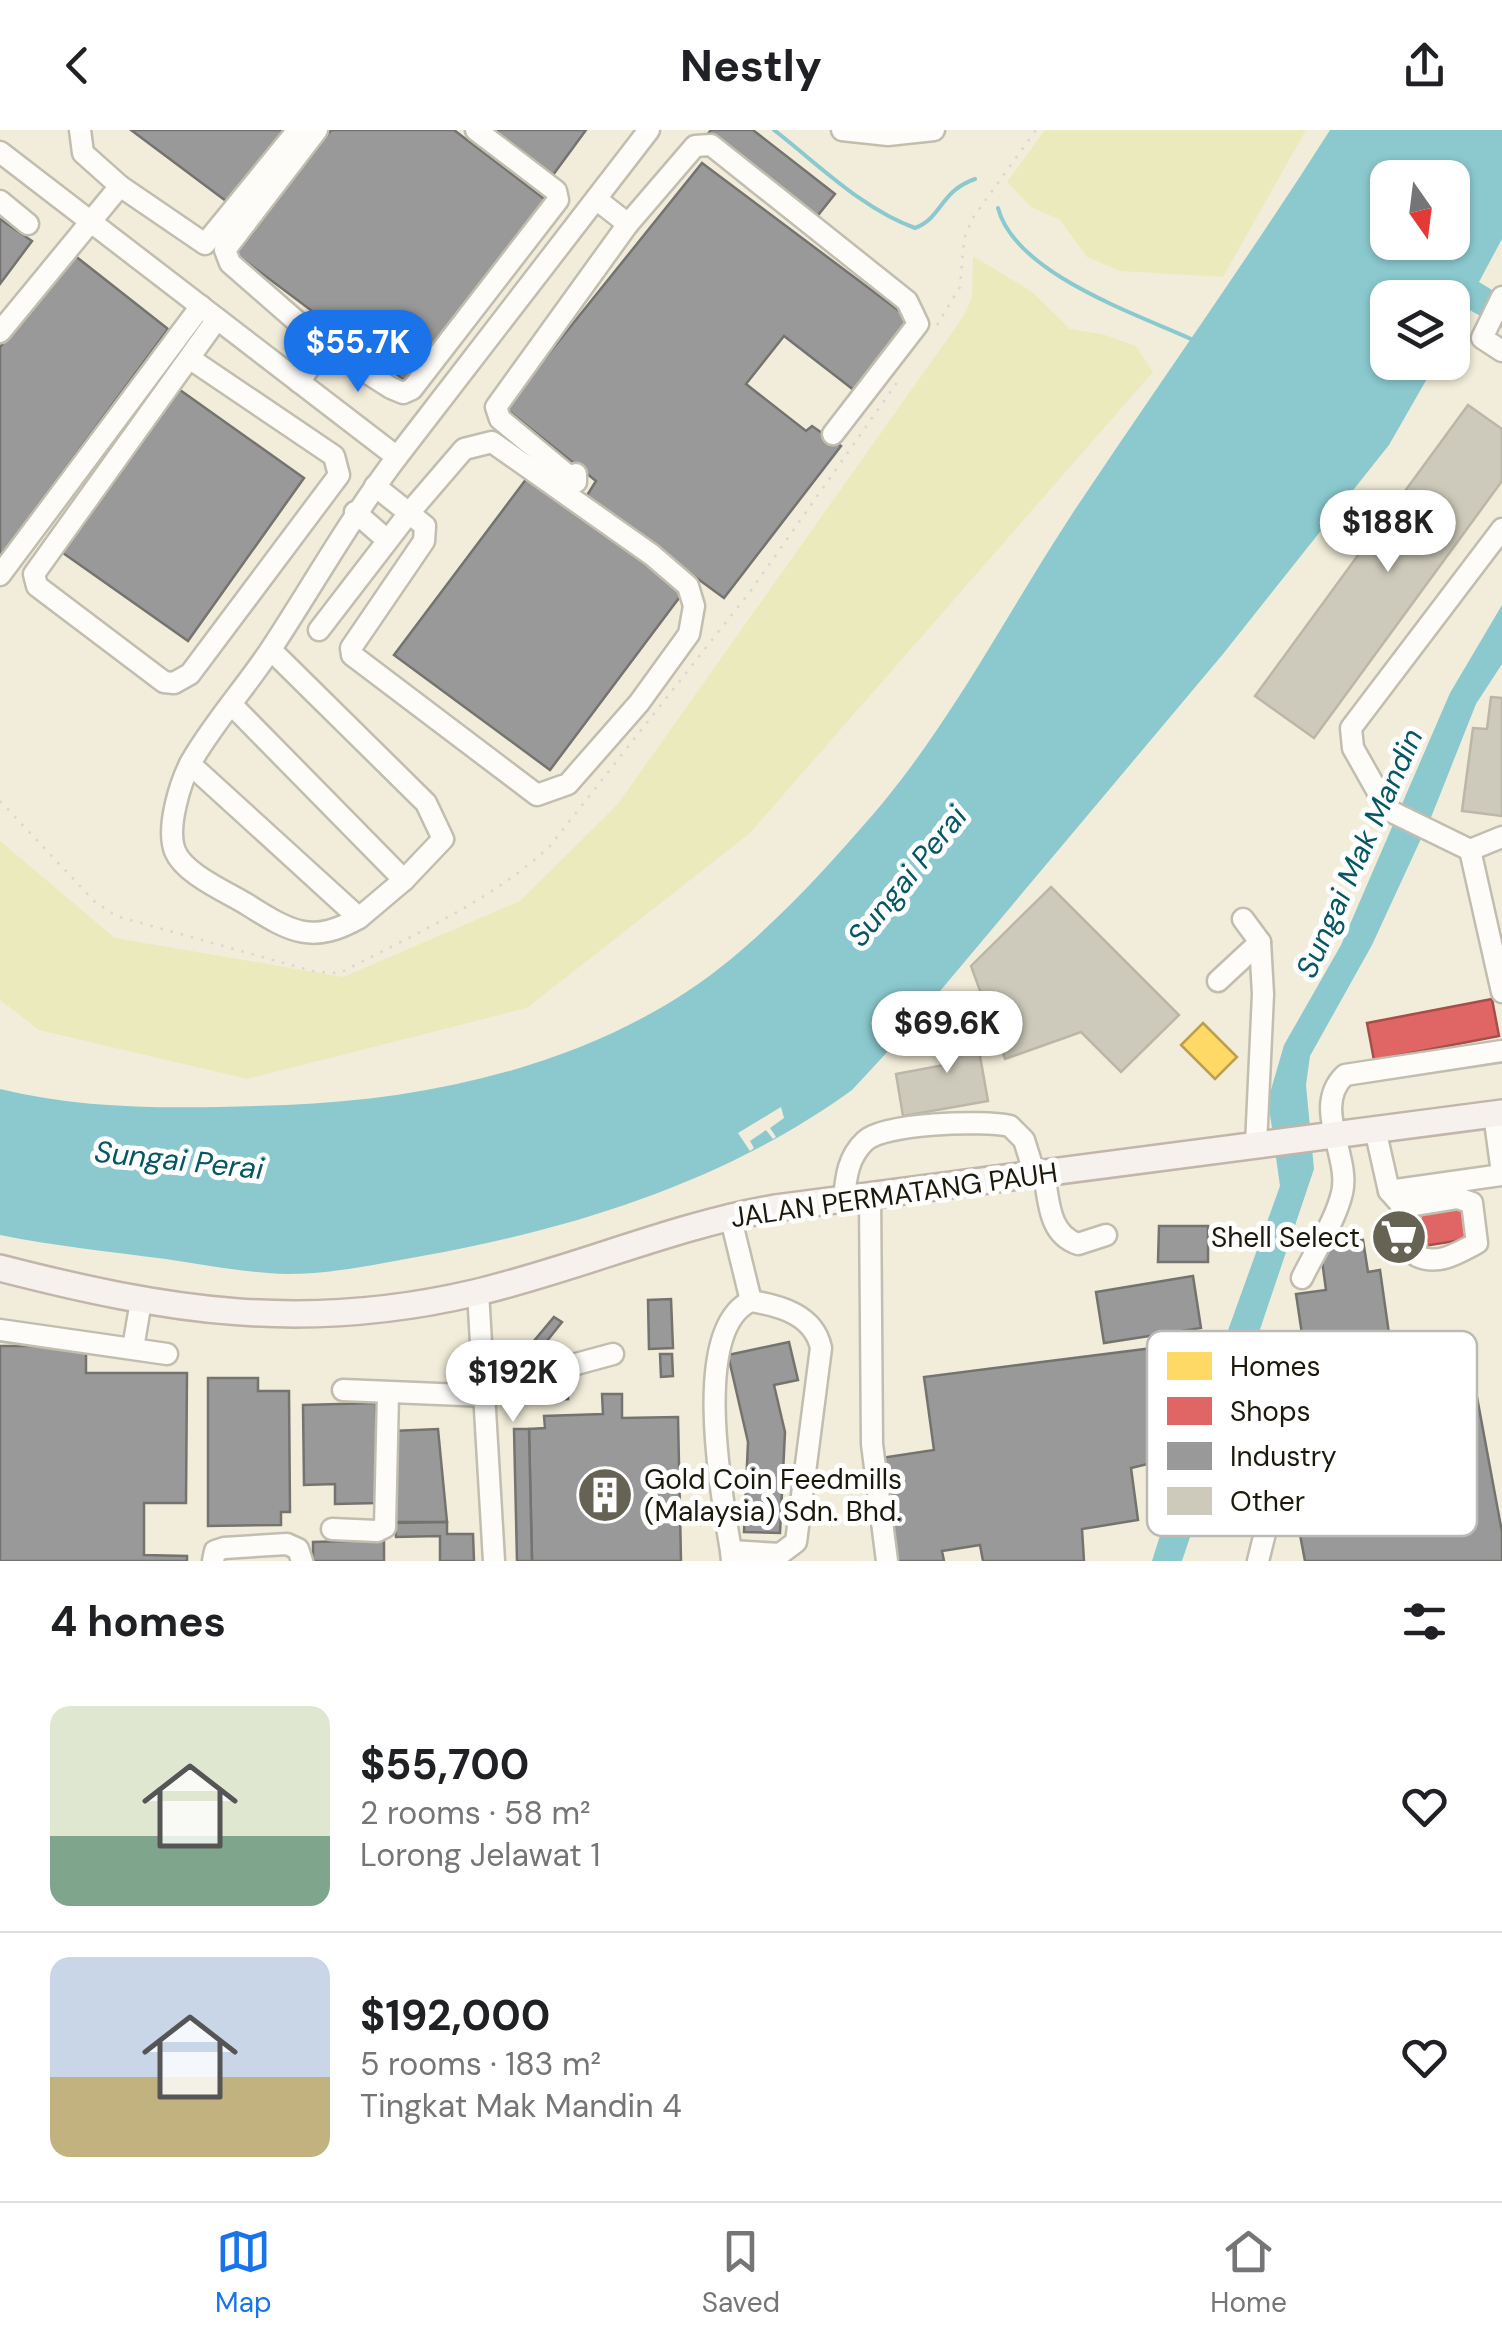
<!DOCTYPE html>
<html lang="en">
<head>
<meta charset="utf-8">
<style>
  body { margin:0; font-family:"DM Sans",sans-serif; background:#f6f6f6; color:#202124; height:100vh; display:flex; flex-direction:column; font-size:38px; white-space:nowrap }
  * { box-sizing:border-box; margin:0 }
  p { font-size:32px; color:#757577 }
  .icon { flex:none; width:55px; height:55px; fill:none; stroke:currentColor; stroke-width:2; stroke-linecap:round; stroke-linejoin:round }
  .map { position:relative; height:1431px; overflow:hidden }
  .sheet { display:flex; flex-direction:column; background:#fff; flex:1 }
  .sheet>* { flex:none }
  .needle { width:65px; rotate:166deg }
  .fabs { position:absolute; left:1370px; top:30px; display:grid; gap:20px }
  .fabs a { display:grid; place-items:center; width:100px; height:100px; border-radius:20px; background:#fff; box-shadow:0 2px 8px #0004; font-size:50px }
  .price { position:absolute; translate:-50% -85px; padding:0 22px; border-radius:35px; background:#fff; color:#222; font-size:32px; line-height:65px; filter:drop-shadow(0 2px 5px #0008) }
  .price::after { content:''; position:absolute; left:50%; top:60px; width:30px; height:22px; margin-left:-15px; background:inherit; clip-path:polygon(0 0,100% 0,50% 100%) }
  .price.active { background:#1a73e8; color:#fff }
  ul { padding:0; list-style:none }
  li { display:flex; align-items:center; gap:30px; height:250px; padding:0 50px }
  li+li { border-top:2px solid #e0e0e0 }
  li span { display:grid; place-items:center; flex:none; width:280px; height:200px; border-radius:20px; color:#555 }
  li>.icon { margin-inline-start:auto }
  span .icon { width:120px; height:120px; fill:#fffc; stroke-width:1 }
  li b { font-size:42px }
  h2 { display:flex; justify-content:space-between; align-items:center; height:120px; padding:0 50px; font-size:42px }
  header { display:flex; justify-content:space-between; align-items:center; height:130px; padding:0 50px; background:#fff; font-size:45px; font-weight:700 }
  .tab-bar { display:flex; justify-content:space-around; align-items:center; height:140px; border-top:2px solid #e0e0e0; background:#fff; font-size:28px; color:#757577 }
  .tab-bar a { display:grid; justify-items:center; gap:5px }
  .tab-bar .active { color:#1a73e8 }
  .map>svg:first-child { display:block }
  .green { fill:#ebeabd }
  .water { fill:#8bc9cf; fill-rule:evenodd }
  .pier { fill:#f2edda }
  .homes { fill:#ffd966; stroke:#bb9f4b; stroke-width:2.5 }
  .shops { fill:#e06666; stroke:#a54f4b; stroke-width:2.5 }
  .industry { fill:#999; stroke:#74736f; stroke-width:2.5 }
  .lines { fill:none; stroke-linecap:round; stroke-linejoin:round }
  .stream { stroke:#8bc9cf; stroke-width:4 }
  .building { fill:#cecabb; stroke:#bbb7a8; stroke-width:2.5 }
  .minor-tunnel { stroke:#d2cdbb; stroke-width:20; stroke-dasharray:20 10; stroke-linecap:butt }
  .minor-casing { stroke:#c1bdaf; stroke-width:25 }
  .major-casing { stroke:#c2b5aa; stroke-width:30 }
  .path { stroke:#d8d7d1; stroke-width:2.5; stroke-dasharray:2.5 8; stroke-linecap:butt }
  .minor { stroke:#fdfcf9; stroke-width:20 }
  .major { stroke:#f7f1ed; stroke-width:25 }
  .labels { text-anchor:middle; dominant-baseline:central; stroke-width:10; stroke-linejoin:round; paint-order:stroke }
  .street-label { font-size:28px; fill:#1c190c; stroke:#fff }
  .poi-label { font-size:28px; fill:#1c190c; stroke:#fff; text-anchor:end }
  .water-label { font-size:30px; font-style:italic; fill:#055763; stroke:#fff }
  .key { fill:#fff; stroke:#bbbab6; stroke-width:2.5 }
  .key-label { font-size:28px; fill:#1c190c }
</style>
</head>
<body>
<header><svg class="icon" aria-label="back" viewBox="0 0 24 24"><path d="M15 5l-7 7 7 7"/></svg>Nestly<svg class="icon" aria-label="share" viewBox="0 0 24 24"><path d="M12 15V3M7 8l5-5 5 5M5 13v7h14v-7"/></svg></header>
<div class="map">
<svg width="1502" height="1431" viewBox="0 0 1502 1431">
  <rect width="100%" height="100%" fill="#f2edda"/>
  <g class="green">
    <polygon points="1045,0 1306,0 1223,147 1120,141 1087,127 1060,90 1031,77 1007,52"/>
    <polygon points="973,126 1031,161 1070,199 1102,204 1136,216 1153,242 750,703 527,878 247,949 39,900 0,870 0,711 115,808 343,847 520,771 617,675 963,187 972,168"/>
  </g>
  <g class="water">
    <path d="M1330,0H1502V109L1479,152L1502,166V198L1466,178L1453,201L1452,168H1388V232L1436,233L1389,315L1223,524L904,904L852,960C727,1051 573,1099 422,1126C377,1134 333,1144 287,1144C247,1143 205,1135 166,1129C111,1122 55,1116 0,1105V959C95,982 189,978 286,975C441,969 609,930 731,829C783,786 832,732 876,681C953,590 1009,480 1074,381C1159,253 1248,129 1330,0ZM1388,48H1452V112H1388Z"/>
    <polygon points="1502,475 1502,534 1476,574 1432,685 1372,815 1310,926 1306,955 1314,1039 1182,1431 1152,1431 1200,1278 1280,1056 1268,970 1284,915 1341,815 1450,563"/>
  </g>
  <polygon class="pier" points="781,977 784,988 770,998 776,1007 773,1009 766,1000 750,1011 754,1018 750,1021 738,1003"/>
  <polygon class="homes" points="1203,893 1237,927 1215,949 1181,915"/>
  <g class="shops">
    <polygon points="1492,869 1499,906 1374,930 1367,893"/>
    <polygon points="1463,1075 1468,1109 1411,1118 1406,1084"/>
    <polygon points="1405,1090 1412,1124 1395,1127 1388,1094"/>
  </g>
  <g class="industry">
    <polygon points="131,0 293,0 234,77"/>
    <polygon points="331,0 454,0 547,71 408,253 236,124"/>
    <polygon points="494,0 586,0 553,45"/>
    <polygon points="711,0 753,0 835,64 815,89 707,5"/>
    <polygon points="702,33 910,189 855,261 784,206 746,254 806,301 812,296 841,316 724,468 586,367 596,351 505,278"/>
    <polygon points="0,89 32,111 0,154"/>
    <polygon points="74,125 168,199 0,427 0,217"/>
    <polygon points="180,260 304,348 188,511 63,423"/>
    <polygon points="530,344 685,460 550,640 394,525"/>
    <polygon points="1159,1096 1208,1096 1208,1132 1158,1132"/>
    <polygon points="1363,1110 1368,1142 1380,1140 1391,1218 1306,1231 1296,1164 1326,1160 1320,1116"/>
    <polygon points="1193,1146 1201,1198 1104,1213 1096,1162"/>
    <polygon points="671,1169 673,1218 649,1219 648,1170"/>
    <polygon points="554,1187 562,1192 531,1231 533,1239 526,1238 524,1223"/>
    <polygon points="789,1212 798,1250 774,1255 785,1302 780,1403 744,1402 748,1312 728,1225"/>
    <polygon points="0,1216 86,1216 86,1243 187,1243 186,1373 144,1373 144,1425 187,1426 187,1431 0,1431"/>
    <polygon points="1169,1216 1173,1240 1158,1241 1169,1285 1152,1333 1131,1338 1138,1390 1082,1399 1084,1431 983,1431 980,1415 942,1421 944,1431 897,1431 881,1328 934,1320 924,1247"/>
    <polygon points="524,1222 526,1238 518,1240 516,1223"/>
    <polygon points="660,1224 672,1224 673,1246 661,1247"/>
    <polygon points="1469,1224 1502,1402 1502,1431 1305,1431 1281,1305 1258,1336 1236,1396 1222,1396 1261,1259"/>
    <polygon points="208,1248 258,1248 258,1261 289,1261 290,1382 281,1382 281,1395 208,1396"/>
    <polygon points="568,1258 568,1269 550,1270 550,1259"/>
    <polygon points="602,1264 622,1264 622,1288 678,1287 681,1431 532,1431 529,1299 545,1298 544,1286 603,1284"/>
    <polygon points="376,1273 377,1373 335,1374 335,1354 304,1355 303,1275"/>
    <polygon points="438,1299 447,1392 394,1392 392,1301"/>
    <polygon points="514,1299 529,1299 532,1431 517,1431"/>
    <polygon points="447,1392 447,1404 473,1404 474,1431 440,1431 440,1406 396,1407 395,1393"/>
    <polygon points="384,1410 384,1431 313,1431 313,1412"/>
  </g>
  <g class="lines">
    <g class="stream">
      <path d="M774,0C818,34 862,79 915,98C942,88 940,61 975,49"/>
      <path d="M998,78C1015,143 1134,183 1191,209"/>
    </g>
  </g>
  <g class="building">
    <polygon points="1468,275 1502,299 1502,351 1314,608 1255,566"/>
    <polygon points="1491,567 1502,568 1502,686 1462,681 1473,598 1487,599"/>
    <polygon points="1051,757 1179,885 1121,942 1081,902 1005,929 971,836"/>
    <polygon points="974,892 988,971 903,986 896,944 944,935 938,899"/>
  </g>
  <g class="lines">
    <polyline class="minor-tunnel" points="1411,1083 1416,1117"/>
    <g class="minor-casing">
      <g id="minor">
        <polyline points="842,0 888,5 934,0"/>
        <polyline points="0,22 397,327 649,0"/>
        <polyline points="120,56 205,114 298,0"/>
        <polyline points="596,69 628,94 695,16 711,15 907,171 918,194 833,304"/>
        <polyline points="0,71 28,94"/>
        <polyline points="1502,167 1482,208 1502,221"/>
        <polyline points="0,202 120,56 83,23 80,0"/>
        <polyline points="325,216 391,258 403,263 412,259 558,70 556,61 476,0"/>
        <polyline points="192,230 334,326 339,345 190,544 174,553 164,552 37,456 34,444 217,189"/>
        <polyline points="299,252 325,216 230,133 225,120 317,0"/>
        <polyline points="576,344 576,352 500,289 496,277 628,94"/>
        <polyline points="355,382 386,409"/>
        <polyline points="1502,399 1351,598 1353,618 1388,680 1470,720 1502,862"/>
        <polyline points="0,445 201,176"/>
        <polyline points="319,500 409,383 425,396 424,411 351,518 352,525 537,665 568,654 639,573 689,504 694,476 688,456 652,425 492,312 464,319 409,383 375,356"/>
        <polyline points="231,574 404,750 443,709 426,673 271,520"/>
        <polyline points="190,634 359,788 404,750"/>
        <polyline points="1470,720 1502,707"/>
        <path d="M359,788C313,814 292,803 248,775C227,762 184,744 175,721C166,698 180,653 191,632C214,592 246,557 271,519C313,455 350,389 397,327"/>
        <polyline points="1243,789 1260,812 1263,864 1256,1015"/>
        <polyline points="1218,851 1260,812"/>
        <polyline points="1494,984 1502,1043"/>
        <polyline points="1375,999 1389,1061 1502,1045"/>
        <path d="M1044,1044C1049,1070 1048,1104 1078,1114L1106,1105"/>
        <polyline points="1389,1061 1403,1077 1458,1068"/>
        <polyline points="870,1065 872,1314 887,1431"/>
        <path d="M844,1068C846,1047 848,1027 865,1011C884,993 983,990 1010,996L1024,1010L1035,1045"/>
        <path d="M730,1085L751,1171C781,1176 814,1185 821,1218L796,1412L780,1424L731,1421L732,1431"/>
        <path d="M1416,1117L1417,1126C1438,1136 1458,1123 1477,1113L1472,1073L1458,1068L1456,1052"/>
        <path d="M1302,1148C1315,1121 1335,1092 1342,1063C1351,1026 1311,977 1345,945L1502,921"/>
        <polyline points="478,1162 494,1431"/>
        <polyline points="0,1200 167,1224"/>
        <polyline points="133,1218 141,1171"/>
        <polyline points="486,1252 532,1246 613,1224"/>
        <polyline points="343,1260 487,1266"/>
        <polyline points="332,1399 377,1401 385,1397 388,1264"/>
        <path d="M731,1421C722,1366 690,1199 751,1171"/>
        <polyline points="213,1431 215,1421 224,1418 287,1414 298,1419 302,1431"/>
        <polyline points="1258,1431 1270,1383"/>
      </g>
    </g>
    <g class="major-casing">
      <path id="major" d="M0,1138C167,1181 303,1203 474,1163C576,1139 672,1096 775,1078L1502,983"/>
    </g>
    <g class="path">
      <polyline points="937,195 960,157 964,109 972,89 1036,0"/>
      <path d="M0,671L94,771L116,786L316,842L340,843C410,806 492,771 550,716L752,459L898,251"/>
    </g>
    <use href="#minor" class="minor"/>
    <use href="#major" class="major"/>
  </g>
  <defs>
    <g id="supermarket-disc" transform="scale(2.875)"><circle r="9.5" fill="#676354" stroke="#fff"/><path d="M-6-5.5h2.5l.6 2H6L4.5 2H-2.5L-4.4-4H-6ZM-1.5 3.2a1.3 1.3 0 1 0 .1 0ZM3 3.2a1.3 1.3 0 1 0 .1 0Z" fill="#fff"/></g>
    <g id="building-disc" transform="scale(2.875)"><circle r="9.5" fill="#676354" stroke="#fff"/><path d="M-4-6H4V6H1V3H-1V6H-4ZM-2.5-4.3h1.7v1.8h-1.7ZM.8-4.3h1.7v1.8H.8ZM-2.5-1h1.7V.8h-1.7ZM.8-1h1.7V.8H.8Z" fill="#fff"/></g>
  </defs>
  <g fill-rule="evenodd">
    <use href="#supermarket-disc" x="1399" y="1107"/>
    <use href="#building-disc" x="605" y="1365"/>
  </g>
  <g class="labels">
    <g class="street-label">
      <text transform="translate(894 1065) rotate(-8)">JALAN PERMATANG PAUH</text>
    </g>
    <g class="poi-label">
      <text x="1360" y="1107">Shell Select</text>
      <text x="644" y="1349" text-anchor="start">Gold Coin Feedmills<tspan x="644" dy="32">(Malaysia) Sdn. Bhd.</tspan></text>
    </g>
    <g class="water-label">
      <text transform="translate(1359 723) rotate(-66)">Sungai Mak Mandin</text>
      <text transform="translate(907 746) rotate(-51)">Sungai Perai</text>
      <text transform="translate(179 1030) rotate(6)">Sungai Perai</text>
    </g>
  </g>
  <rect x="1147" y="1201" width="330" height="205" rx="15" class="key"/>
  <rect x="1167" y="1222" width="45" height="28" fill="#ffd966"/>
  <rect x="1167" y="1267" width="45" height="28" fill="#e06666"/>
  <rect x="1167" y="1312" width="45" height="28" fill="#999"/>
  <rect x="1167" y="1357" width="45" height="28" fill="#cecabb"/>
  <g class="key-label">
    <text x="1230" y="1246">Homes</text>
    <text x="1230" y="1291">Shops</text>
    <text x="1230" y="1336">Industry</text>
    <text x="1230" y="1381">Other</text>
  </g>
</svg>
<div class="fabs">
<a><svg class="needle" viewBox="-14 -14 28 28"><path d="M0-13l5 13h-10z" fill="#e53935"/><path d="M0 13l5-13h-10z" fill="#757577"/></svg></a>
<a><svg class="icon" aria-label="layers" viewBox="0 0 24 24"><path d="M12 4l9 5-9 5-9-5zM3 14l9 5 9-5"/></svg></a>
</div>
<b class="price active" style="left:358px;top:265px">$55.7K</b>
<b class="price" style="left:1388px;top:445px">$188K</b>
<b class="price" style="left:947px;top:946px">$69.6K</b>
<b class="price" style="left:513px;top:1295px">$192K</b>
</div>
<section class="sheet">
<h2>4 homes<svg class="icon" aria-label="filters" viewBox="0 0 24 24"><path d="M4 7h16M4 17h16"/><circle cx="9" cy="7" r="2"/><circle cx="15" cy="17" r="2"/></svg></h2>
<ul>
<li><span style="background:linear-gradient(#dfe7d0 65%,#7fa58c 0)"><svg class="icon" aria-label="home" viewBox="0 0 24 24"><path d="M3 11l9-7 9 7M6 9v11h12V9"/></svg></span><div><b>$55,700</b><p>2 rooms · 58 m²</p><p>Lorong Jelawat 1</p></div><svg class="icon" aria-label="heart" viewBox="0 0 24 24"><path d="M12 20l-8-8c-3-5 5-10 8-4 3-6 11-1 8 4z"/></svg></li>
<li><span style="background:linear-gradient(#c9d6e8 60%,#c2b280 0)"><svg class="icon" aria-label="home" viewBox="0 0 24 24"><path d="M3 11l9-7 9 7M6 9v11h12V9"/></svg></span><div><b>$192,000</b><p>5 rooms · 183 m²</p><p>Tingkat Mak Mandin 4</p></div><svg class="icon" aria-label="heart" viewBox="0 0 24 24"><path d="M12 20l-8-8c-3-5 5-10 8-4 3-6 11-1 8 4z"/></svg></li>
</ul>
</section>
<nav class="tab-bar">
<a class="active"><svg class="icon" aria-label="map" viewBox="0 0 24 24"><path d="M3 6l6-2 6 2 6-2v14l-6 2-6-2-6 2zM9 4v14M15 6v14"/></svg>Map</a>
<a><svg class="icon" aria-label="saved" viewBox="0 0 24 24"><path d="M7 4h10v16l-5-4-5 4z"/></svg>Saved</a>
<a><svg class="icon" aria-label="home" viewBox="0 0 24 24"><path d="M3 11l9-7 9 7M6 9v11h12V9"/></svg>Home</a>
</nav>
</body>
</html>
